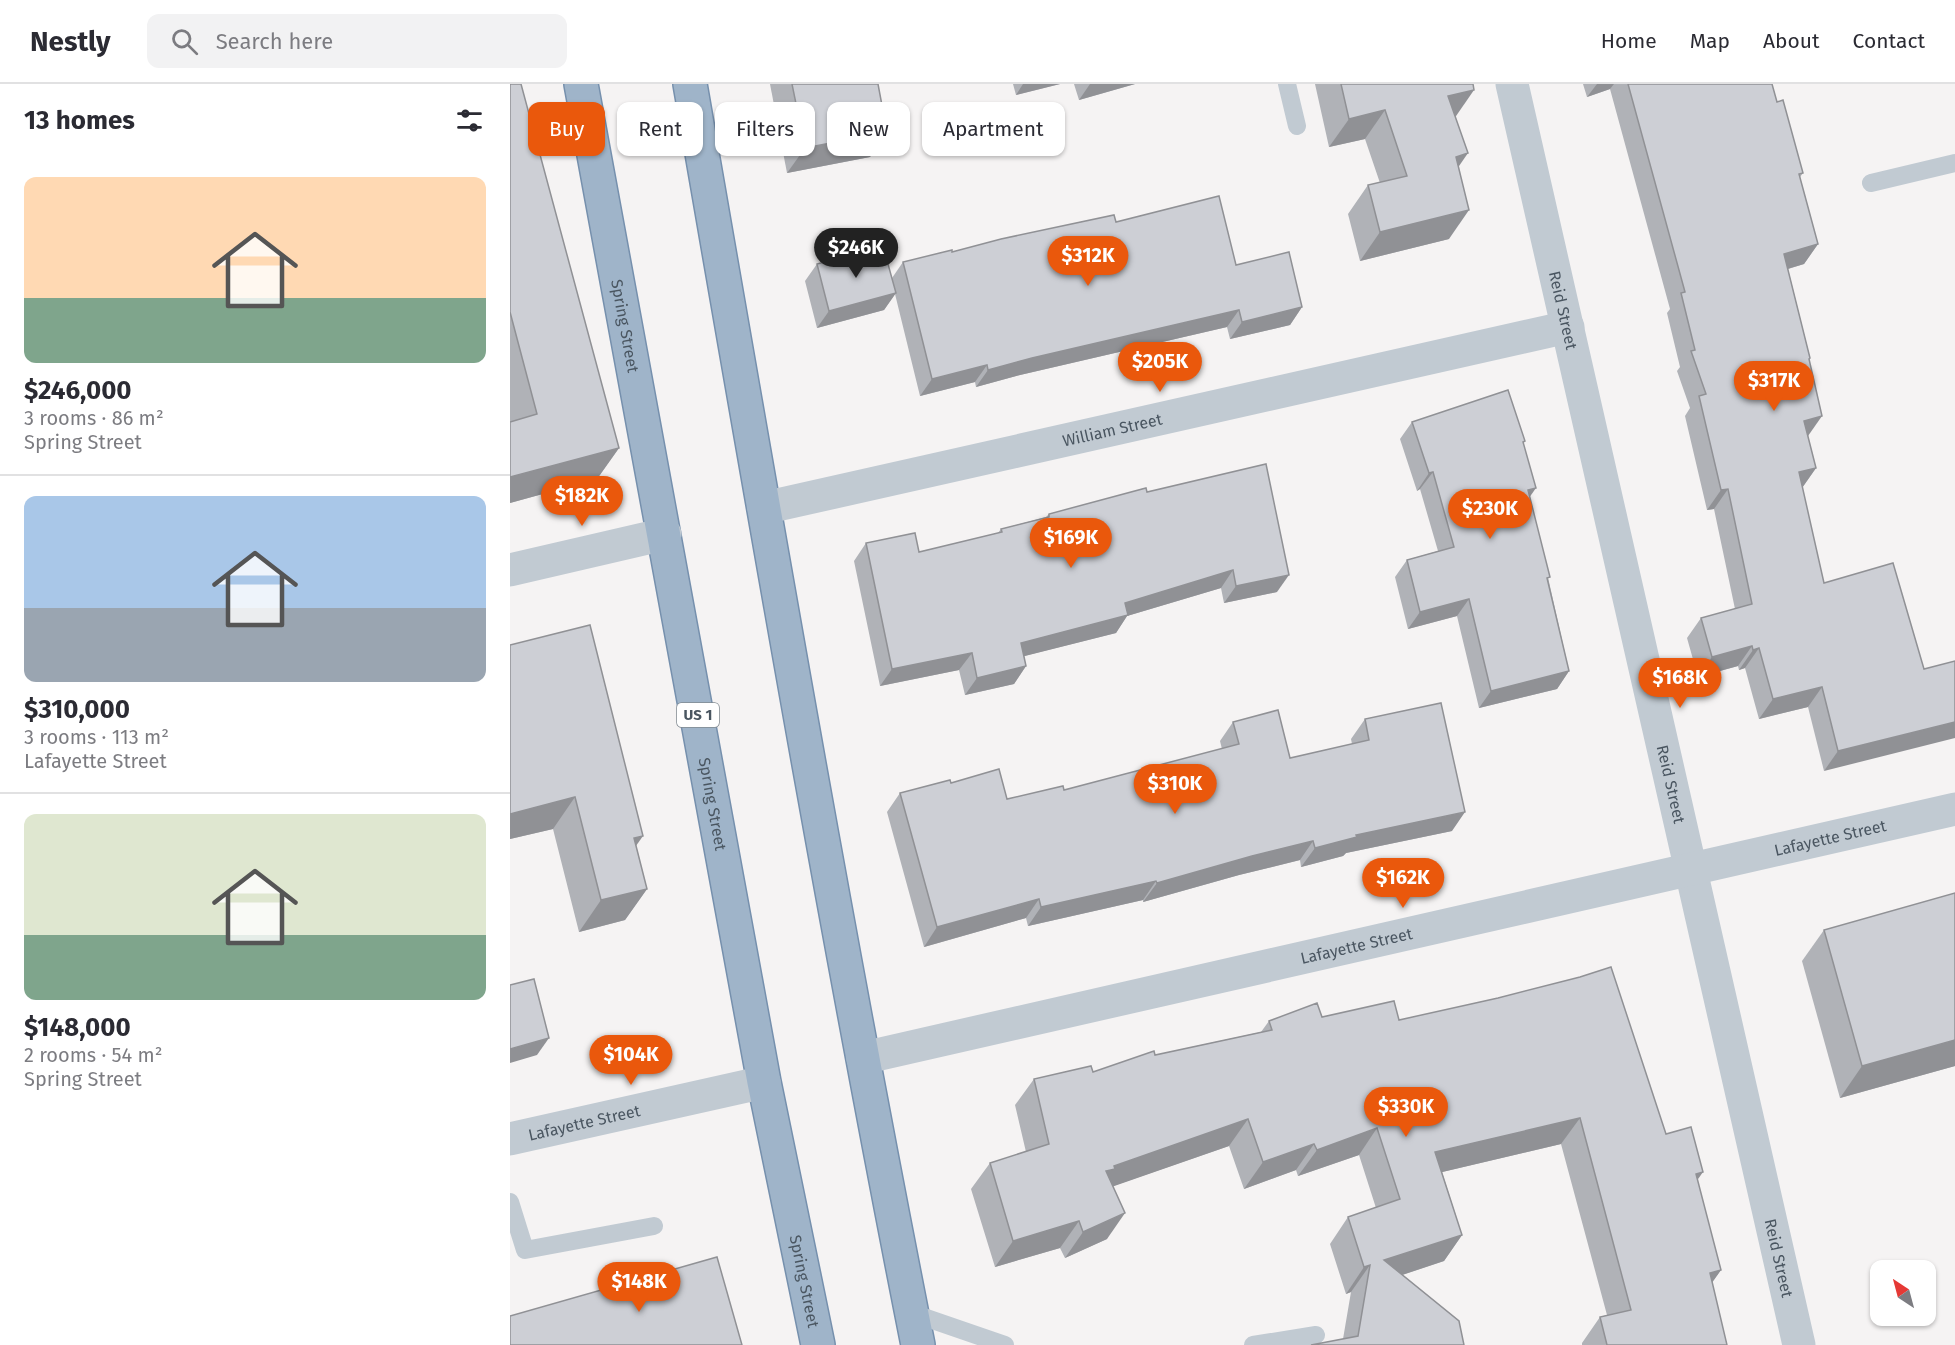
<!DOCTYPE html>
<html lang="en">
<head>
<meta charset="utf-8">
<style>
  body { margin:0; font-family:"Fira Sans",sans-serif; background:#f2f2f3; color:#2b2b33; height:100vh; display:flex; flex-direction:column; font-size:22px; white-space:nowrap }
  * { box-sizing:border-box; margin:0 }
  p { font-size:20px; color:#7c7c81 }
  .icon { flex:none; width:33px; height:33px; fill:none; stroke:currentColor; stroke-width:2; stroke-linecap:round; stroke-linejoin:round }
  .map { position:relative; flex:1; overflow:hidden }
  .sheet { display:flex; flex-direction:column; background:#fff; width:510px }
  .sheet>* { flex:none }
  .guide { position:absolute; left:18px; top:18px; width:570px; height:54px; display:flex; gap:12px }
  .needle { width:39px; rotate:324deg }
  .tools { position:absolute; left:1360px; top:1176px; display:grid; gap:12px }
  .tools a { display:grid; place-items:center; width:66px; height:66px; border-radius:12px; background:#fff; box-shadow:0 2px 4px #0004; font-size:30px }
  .price { position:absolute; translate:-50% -51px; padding:0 14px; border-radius:21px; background:#ea580c; color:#fff; font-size:20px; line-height:39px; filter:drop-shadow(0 2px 3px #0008) }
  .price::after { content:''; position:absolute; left:50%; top:36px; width:18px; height:14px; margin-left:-9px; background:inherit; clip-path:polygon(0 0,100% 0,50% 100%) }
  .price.selected { background:#222; color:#fff }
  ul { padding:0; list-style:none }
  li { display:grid; align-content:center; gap:12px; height:318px; padding:0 24px }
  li+li { border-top:2px solid #e1e1e2 }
  li span { display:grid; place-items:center; height:186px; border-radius:12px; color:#555 }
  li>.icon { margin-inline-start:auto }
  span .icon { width:108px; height:108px; fill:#fffc; stroke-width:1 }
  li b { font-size:26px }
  h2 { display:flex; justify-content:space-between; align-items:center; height:72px; padding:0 24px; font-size:26px }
  .pill { padding:0 21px; border-radius:12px; background:#fff; box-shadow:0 2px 4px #0004; font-size:21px; line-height:54px }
  .pill.selected { background:#ea580c; color:#fff }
  header { display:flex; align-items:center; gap:36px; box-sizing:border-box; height:84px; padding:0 30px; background:#fff; border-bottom:2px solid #e1e1e2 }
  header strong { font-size:28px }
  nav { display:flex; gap:33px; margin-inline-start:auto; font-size:21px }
  .search { width:420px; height:54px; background:#f2f2f3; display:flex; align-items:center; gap:15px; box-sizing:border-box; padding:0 21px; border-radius:12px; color:#7c7c81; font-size:22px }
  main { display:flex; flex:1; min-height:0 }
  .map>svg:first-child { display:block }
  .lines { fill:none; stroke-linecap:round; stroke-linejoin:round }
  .trunk-casing { stroke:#7690ad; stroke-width:36 }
  .service { stroke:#c1cad2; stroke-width:18 }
  .minor { stroke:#c1cad2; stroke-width:33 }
  .trunk { stroke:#9fb4c9; stroke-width:33 }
  .wall { fill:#b0b2b7 }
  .shaded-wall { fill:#909195 }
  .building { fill:#cdcfd5; stroke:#909195; stroke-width:1.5 }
  .labels { text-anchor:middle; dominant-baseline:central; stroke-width:4.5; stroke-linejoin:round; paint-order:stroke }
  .shield { fill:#fff; stroke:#808990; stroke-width:1.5 }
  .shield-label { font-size:15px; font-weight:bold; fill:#4a5661 }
  .street-label { font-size:16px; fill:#4a5661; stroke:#fff }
</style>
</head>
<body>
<header>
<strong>Nestly</strong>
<div class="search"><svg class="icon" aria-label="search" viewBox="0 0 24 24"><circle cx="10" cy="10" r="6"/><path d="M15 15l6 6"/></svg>Search here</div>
<nav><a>Home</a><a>Map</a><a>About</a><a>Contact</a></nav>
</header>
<main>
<section class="sheet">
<h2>13 homes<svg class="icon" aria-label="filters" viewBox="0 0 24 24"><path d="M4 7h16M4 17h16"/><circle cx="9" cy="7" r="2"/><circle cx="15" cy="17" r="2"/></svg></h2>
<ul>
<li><span style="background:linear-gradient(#ffd9b3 65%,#7fa58c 0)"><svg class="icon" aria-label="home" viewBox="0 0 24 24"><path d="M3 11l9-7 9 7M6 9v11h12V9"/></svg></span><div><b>$246,000</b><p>3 rooms · 86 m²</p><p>Spring Street</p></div></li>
<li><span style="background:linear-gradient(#a9c7e8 60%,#9aa5b1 0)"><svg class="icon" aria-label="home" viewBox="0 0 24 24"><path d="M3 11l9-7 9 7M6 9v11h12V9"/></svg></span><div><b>$310,000</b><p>3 rooms · 113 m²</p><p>Lafayette Street</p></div></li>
<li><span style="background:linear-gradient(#dfe7d0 65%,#7fa58c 0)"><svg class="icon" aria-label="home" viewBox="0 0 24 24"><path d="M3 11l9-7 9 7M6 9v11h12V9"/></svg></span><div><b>$148,000</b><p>2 rooms · 54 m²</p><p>Spring Street</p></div></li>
</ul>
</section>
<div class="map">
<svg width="1445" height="1261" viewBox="0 0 1445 1261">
  <rect width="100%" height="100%" fill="#f5f3f3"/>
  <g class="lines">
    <g class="trunk-casing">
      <g id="trunk">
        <path id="s5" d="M71,0L254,998L308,1261"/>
        <path d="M180,0C253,421 325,842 408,1261"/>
      </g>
    </g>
    <g class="service">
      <polyline points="777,0 787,42"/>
      <polyline points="1361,99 1445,79"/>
      <polyline points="0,1118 15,1166 144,1142"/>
      <polyline points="402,1229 495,1261"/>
      <polyline points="743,1261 806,1251"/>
    </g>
    <g class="minor">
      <path id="s1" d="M1002,0L1289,1261"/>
      <path id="s2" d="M254,424L1058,243"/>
      <polyline points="0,486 155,450"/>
      <path id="s3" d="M353,974L1445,725"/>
      <path id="s4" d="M0,1055L254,998"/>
    </g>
    <use href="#trunk" class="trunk"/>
  </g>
  <g class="wall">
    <polygon points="0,0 109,364 87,395 0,419"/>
    <polygon points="260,0 368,0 377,48 360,73 277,89"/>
    <polygon points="503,0 550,0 506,11"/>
    <polygon points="564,0 625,0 569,16"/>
    <polygon points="805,0 963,0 945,33 939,155 850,177 838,130 858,101 870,99 855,55 819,63"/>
    <polygon points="1073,0 1262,0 1267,18 1293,89 1290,93 1308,160 1294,180 1278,185 1300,274 1299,276 1298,352 1306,384 1292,404 1314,499 1414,585 1314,687 1298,623 1249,635 1235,584 1229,586 1228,582 1188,593 1177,554 1191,534 1225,525 1204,425 1197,426 1175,332 1180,324 1167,287 1170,283 1157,229 1160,225 1100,5 1077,13"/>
    <polygon points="606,138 726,181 792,223 780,241 720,255 717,243 510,291 466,303 465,298 410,312 385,210 374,226 307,244 295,197 307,180 382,194 393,178"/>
    <polygon points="902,338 1013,360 1020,413 1059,587 1047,605 969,624 947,532 898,545 885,493 897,476 928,467 910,405 907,407 890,355"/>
    <polygon points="637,408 767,508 714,519 711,504 617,532 606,549 514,572 516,582 504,600 455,611 449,586 370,602 344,477 356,459 409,468 488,449 491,445 536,433 539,430"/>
    <polygon points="0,561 126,761 137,805 115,836 69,848 43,745 0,755"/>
    <polygon points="855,635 942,747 836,769 833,772 791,783 790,776 729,791 633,818 633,816 518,842 516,834 414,863 377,728 390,709 441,699 497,715 554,706 712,665 710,657 723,638 780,674 842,660 841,655"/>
    <polygon points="1314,846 1445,982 1330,1014 1292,877"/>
    <polygon points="812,933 889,936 1156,1050 1187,1096 1211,1186 1202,1198 1217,1261 1072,1261 1072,1259 1090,1233 1097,1231 1051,1060 932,1088 952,1151 934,1177 892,1191 949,1237 833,1255 841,1208 836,1210 820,1160 838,1133 866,1124 849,1071 788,1092 786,1086 734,1105 719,1062 603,1102 597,1155 555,1174 550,1164 485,1183 461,1105 480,1079 516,1068 505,1021 524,995 583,988 645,971 751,948 759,937"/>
  </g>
  <g class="shaded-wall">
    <polygon points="513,0 550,0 506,11"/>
    <polygon points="580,0 625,0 569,16"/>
    <polygon points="1087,0 1104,0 1100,5 1077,13"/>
    <polygon points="964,6 944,35 938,12"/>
    <polygon points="875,26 855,55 819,63 839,35"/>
    <polygon points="377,48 360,73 277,89 295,64"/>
    <polygon points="958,69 938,98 946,73"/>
    <polygon points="959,126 939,155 850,177 870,148"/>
    <polygon points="1308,160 1294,180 1260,190 1274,170"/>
    <polygon points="386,209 374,226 307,244 319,227"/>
    <polygon points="792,223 780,241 720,255 732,238"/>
    <polygon points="729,226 717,243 510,291 466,303 478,286 522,274"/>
    <polygon points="477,281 465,298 410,312 422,295"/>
    <polygon points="1312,332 1298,352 1294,337"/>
    <polygon points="109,364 87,395 0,419 0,393"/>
    <polygon points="1306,384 1292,404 1289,388"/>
    <polygon points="923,388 910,405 907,407 919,389"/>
    <polygon points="1026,404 1014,421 1018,406"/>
    <polygon points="1218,405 1204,425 1197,426 1211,406"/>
    <polygon points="723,486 711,504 617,532 606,549 499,576 511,559 615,519"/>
    <polygon points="779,491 767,508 714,519 726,502"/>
    <polygon points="959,515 947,532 898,545 910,528"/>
    <polygon points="1242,562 1228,582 1188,593 1202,573"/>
    <polygon points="1249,564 1235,584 1229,586 1243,566"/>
    <polygon points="462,569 449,586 370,602 382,585"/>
    <polygon points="516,582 504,600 455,611 467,594"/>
    <polygon points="1059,587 1047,605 969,624 981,607"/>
    <polygon points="1312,603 1298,623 1249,635 1263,615"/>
    <polygon points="1445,638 1445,654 1314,687 1328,667"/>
    <polygon points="65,713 43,745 0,755 0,730"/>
    <polygon points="955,728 942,747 836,769 833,772 791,783 805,764 846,751"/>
    <polygon points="133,752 111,783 124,754"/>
    <polygon points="803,757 790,776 729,791 633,818 647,799 742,772"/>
    <polygon points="646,797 633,816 518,842 531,823"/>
    <polygon points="137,805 115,836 69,848 91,816"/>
    <polygon points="529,815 516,834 414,863 427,843"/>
    <polygon points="39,954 27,971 0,979 0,965"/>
    <polygon points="1445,956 1445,982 1330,1014 1352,982"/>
    <polygon points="1070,1034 1051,1060 907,1094 925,1068"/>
    <polygon points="738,1035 719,1062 590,1107 596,1087 604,1082"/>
    <polygon points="867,1044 849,1071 788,1092 807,1066"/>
    <polygon points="804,1060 786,1086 734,1105 753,1078"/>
    <polygon points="1193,1088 1174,1115 1186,1090"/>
    <polygon points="615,1129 597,1155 555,1174 573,1148"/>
    <polygon points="569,1137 550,1164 485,1183 503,1157"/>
    <polygon points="952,1151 934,1177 856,1203 874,1176"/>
    <polygon points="860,1181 841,1208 836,1210 854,1183"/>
    <polygon points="1211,1186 1192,1213 1200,1189"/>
  </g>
  <g class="building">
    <polygon points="0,0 11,0 109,364 0,393 0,338 27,330 0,228"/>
    <polygon points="282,0 368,0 377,48 295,64"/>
    <polygon points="831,0 963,0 964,6 938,12 958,69 946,73 959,126 870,148 858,101 897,92 875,26 839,35"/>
    <polygon points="1118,0 1262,0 1267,18 1273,16 1293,89 1289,90 1308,160 1274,170 1300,274 1299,275 1312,332 1294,337 1306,384 1289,388 1314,499 1383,479 1414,585 1445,577 1445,638 1328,667 1312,603 1263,615 1249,564 1243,566 1242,562 1202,573 1191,534 1242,520 1218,405 1211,406 1189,312 1196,310 1181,267 1185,266 1171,209 1175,208"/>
    <polygon points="709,112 726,181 779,168 792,223 732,238 729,226 522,274 478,286 477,281 422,295 393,178 442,166 442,168 491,155 604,131 606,138"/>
    <polygon points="373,162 386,209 319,227 307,180"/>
    <polygon points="998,306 1015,357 1013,358 1026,404 1018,406 1040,493 1037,494 1059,587 981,607 959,515 910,528 897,476 944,463 923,388 919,389 902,338"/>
    <polygon points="756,380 779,491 726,502 723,486 615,519 618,531 511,559 516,582 467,594 462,569 382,585 356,459 405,449 409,468 492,448 491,445 539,433 539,430 636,404 637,408"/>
    <polygon points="80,541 133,752 124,754 137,805 91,816 65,713 0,730 0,561"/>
    <polygon points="931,619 955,728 846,751 847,753 805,764 803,757 742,772 647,799 646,797 531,823 529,815 427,843 390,709 440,696 441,699 489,685 497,715 553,702 554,706 729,660 723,638 768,626 780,674 859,656 855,635"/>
    <polygon points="1445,809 1445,956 1352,982 1314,846"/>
    <polygon points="1101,883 1156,1050 1181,1043 1193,1088 1186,1090 1211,1186 1200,1189 1217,1261 1097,1261 1090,1233 1121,1226 1070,1034 925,1068 952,1151 874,1176 949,1237 954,1261 801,1261 848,1252 860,1181 854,1183 838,1133 890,1115 867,1044 807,1066 804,1060 753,1078 738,1035 604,1082 605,1085 596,1087 615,1129 573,1148 569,1137 503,1157 480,1079 539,1060 524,995 581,982 583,988 644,967 645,971 762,946 759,937 807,919 812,933 884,917 889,936 988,914 1070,893"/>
    <polygon points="24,895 39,954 0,965 0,901"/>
    <polygon points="207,1173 232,1261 0,1261 0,1232"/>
  </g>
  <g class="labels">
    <rect class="shield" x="167" y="619" width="42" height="24" rx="4.5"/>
    <g class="shield-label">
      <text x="188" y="631">US 1</text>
    </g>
    <g class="street-label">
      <text stroke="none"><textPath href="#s1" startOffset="232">Reid Street</textPath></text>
      <text stroke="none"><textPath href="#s5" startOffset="246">Spring Street</textPath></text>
      <text stroke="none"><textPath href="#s2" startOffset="357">William Street</textPath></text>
      <text stroke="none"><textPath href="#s1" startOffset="718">Reid Street</textPath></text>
      <text stroke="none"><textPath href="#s5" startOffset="732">Spring Street</textPath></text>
      <text stroke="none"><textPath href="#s3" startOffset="992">Lafayette Street</textPath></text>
      <text stroke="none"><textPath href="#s3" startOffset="506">Lafayette Street</textPath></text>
      <text stroke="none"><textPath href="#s4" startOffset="76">Lafayette Street</textPath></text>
      <text stroke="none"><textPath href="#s1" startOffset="1204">Reid Street</textPath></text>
      <text stroke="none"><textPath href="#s5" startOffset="1218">Spring Street</textPath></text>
    </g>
  </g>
</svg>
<div class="tools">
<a><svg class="needle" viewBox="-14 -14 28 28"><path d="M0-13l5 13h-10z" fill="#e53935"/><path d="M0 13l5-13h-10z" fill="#7c7c81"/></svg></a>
</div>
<b class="price selected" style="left:346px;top:195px">$246K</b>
<b class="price" style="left:578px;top:203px">$312K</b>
<b class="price" style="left:650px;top:309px">$205K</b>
<b class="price" style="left:1264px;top:328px">$317K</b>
<b class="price" style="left:72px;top:443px">$182K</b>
<b class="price" style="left:980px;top:456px">$230K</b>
<b class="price" style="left:561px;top:485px">$169K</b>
<b class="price" style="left:1170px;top:625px">$168K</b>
<b class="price" style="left:665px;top:731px">$310K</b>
<b class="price" style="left:893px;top:825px">$162K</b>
<b class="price" style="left:121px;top:1002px">$104K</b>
<b class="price" style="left:896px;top:1054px">$330K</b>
<b class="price" style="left:129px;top:1229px">$148K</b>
<div class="guide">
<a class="pill selected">Buy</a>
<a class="pill">Rent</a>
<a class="pill">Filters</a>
<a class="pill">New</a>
<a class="pill">Apartment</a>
</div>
</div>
</main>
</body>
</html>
